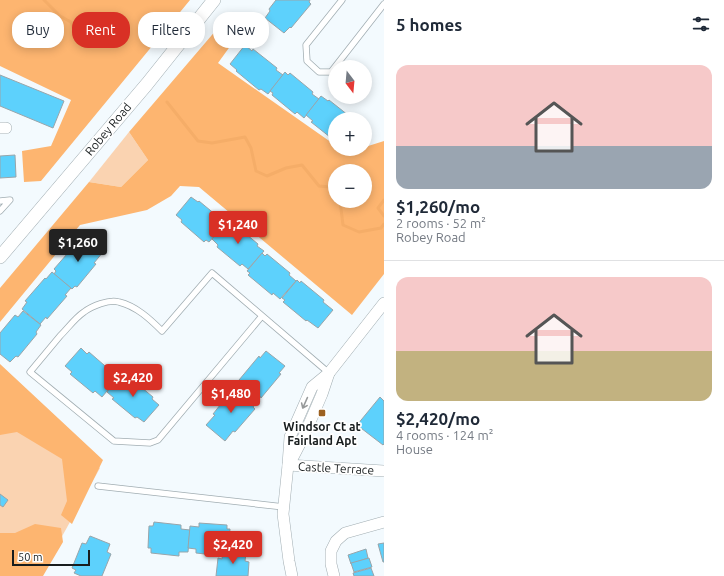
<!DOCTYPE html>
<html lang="en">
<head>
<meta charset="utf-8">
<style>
  body { margin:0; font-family:Ubuntu,sans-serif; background:#f2f2f3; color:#1f2937; height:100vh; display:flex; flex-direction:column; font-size:15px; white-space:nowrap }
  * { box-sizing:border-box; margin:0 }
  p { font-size:13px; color:#747a83 }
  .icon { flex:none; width:22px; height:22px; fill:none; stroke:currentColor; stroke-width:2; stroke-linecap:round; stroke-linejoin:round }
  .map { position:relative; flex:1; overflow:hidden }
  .panel { display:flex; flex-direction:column; background:#fff; width:340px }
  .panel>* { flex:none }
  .guide { position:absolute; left:12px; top:12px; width:312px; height:36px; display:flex; gap:8px }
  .needle { width:26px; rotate:164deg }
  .fabs { position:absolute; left:328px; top:60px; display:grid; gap:8px }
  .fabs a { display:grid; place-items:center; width:44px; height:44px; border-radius:50%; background:#fff; box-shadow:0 2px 10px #0003; font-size:20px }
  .scale { position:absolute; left:12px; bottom:10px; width:78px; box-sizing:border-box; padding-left:4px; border:2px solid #181d1e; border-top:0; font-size:11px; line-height:14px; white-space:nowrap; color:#181d1e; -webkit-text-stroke:3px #fff; paint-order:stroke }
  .price { position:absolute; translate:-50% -34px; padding:0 9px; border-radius:4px; background:#d93025; color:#fff; font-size:13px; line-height:26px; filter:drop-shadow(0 1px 2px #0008) }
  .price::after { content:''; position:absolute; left:50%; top:24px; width:12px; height:9px; margin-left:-6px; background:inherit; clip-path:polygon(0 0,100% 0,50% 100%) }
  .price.current { background:#222; color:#fff }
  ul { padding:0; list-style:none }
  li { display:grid; align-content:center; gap:8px; height:212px; padding:0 12px }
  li+li { border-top:1px solid #e0e1e3 }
  li span { display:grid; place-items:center; height:124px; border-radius:12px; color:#555 }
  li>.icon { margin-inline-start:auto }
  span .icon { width:72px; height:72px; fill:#fffc; stroke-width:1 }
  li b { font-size:17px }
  h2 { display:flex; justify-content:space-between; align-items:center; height:48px; padding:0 12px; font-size:17px }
  .pill { padding:0 14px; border-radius:16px; background:#fff; box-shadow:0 2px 10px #0003; font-size:14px; line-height:36px }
  .pill.current { background:#d93025; color:#fff }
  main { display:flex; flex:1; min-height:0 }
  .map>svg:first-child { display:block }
  .green { fill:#fad3b1 }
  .forest { fill:#fdb570; fill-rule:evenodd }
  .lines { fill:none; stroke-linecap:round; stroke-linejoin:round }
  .stream { stroke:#f5ad68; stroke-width:3 }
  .building { fill:#5dd1fc; stroke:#99a5aa }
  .service-casing { stroke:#a1adb2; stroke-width:7 }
  .minor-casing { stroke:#a1adb2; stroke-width:12 }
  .tertiary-casing { stroke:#a1adb2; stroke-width:14 }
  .service { stroke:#fff; stroke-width:5.5 }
  .minor { stroke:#fff; stroke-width:11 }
  .tertiary { stroke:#fff; stroke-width:13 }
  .oneway { stroke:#97999a }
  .poi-dot { fill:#9c6121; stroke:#fff; stroke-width:1.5 }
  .labels { text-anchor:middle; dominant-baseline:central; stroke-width:3.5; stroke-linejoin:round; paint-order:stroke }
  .street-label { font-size:12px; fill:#181d1e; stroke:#fff }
  .poi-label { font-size:12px; font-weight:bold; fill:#181d1e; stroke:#fff }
</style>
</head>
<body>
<main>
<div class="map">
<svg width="384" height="576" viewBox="0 0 384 576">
  <rect width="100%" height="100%" fill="#f3fafe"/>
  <g class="green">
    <polygon points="129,132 148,160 121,187 89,182"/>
    <polygon points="0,383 100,468 40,576 0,576"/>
  </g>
  <g class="forest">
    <polygon points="0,0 190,0 41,181 24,182 22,151 51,146 71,100 0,66"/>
    <path d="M229,15L239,34L218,63L335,145V149H340L347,153L359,149H365V147L384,141V274L352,315L199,187L180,186L171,196L147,210L80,225L0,322V288L89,182L121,187L148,160L129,132ZM335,171H365V201H335Z"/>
    <polygon points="0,364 103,460 72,524 61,515 67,501 62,459 17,432 0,435"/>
    <polygon points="35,524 61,528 63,542 43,576 0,576 0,533 15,533"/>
  </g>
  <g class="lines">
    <g class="stream">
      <polyline points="44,0 60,16 71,22 78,41 92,46"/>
      <polyline points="167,102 198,141 212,143 245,137 251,148 256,171 267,176 286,168 302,165 319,186 330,187 335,192"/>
      <polyline points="384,200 378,208 384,216"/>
      <polyline points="340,201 343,225 359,232 381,228 384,224"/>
    </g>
  </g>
  <g class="building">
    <polygon points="276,0 310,0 309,2 311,4 291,28 290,27 284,33 265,18 270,11 269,9"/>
    <polygon points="245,45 252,51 253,49 277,68 276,70 283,75 268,94 261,89 259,90 236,71 237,70 230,64"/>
    <polygon points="285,72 288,75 290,73 313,92 312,94 319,99 304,118 297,112 295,114 272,95 273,93 270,91"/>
    <polygon points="0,75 64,101 53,128 0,106"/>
    <polygon points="321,96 328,101 329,100 353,119 335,119 335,141 311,122 313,121 306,115"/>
    <polygon points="15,155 16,177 0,178 0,156"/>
    <polygon points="191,197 198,202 199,201 222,220 221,222 224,225 209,242 206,240 204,242 181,222 182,220 176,215"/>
    <polygon points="227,221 234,227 235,225 258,244 257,246 264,251 248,269 242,264 240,266 217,247 218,245 212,239"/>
    <polygon points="84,237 103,252 94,263 96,264 77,287 75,286 72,289 54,274 56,271 54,269 74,246 75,247"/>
    <polygon points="262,253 265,256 267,254 290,273 289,275 296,281 280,299 273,293 272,295 248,275 250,273 247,271"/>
    <polygon points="52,272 71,288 65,295 67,296 47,319 46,317 40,324 22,309 27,302 25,301 45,278 46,279"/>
    <polygon points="297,280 300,283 301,281 324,300 323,302 333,310 318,328 307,320 306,321 283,302 285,300 282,298"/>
    <polygon points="23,311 41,325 36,332 37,334 18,357 16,356 10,362 0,354 0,333 15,315 18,317"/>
    <polygon points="81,348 87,354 89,352 112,372 110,374 117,379 102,397 95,391 93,393 70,374 72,372 65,366"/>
    <polygon points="266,351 285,366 279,373 281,374 261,398 260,396 254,403 236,388 241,381 239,380 259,356 260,358"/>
    <polygon points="122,374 129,380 130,378 153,397 152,399 159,405 144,422 137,417 135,418 112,399 114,398 107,392"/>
    <polygon points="238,389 255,404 253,407 255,409 235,432 233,431 225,441 206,425 215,415 213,414 232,390 235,392"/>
    <polygon points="380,397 384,401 384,444 383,445 357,425"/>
    <polygon points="0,494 8,500 3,507 0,505"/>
    <polygon points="154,522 181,525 181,529 190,530 188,552 179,552 179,556 151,553 151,548 148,548 149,526 153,526"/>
    <polygon points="199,523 227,525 227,529 230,529 228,551 223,550 223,556 196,553 196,549 188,548 190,526 199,527"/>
    <polygon points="90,536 110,544 107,552 111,554 102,576 81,576 74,573 76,570 72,568 82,543 86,544"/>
    <polygon points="384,543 384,562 383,562 378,544"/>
    <polygon points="366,549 368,558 351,564 348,555"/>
    <polygon points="223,550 246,553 245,561 249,562 248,576 216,576 218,558 222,559"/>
    <polygon points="369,558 372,567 354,572 351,563"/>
    <polygon points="371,568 374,576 354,576 353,573"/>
  </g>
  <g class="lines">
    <g class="service-casing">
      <g id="service">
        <polyline points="342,0 306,45 307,61 319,72 331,72 384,4"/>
        <polyline points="0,201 10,200 0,211"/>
        <path d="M262,316L158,440L150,443L114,441L30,372C40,360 50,348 60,336C68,328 75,318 84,312C92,306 109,299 119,302C136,306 150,319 162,331L212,273L329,373"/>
        <polyline points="98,486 284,507"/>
      </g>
    </g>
    <g class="minor-casing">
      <g id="minor">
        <polyline points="0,128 6,128"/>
        <polyline points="291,461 304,436 322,394 329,373"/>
        <polyline points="288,465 384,471"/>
        <polyline points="292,576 289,561 283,514 288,465 290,437 312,387 329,373 384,303"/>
        <polyline points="334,576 331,564 331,551 336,541 345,533 384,522"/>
      </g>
    </g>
    <g class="tertiary-casing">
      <polyline id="tertiary" points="0,257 147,84 214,0"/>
    </g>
    <use href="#service" class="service"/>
    <use href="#minor" class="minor"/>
    <use href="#tertiary" class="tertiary"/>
  </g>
  <defs><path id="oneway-shaft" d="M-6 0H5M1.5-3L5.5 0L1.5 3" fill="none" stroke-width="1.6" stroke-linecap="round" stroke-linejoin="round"/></defs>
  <use class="oneway" href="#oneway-shaft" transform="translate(305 403) rotate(114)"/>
  <rect class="poi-dot" x="318" y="409" width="8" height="8" rx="2"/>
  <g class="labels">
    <g class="street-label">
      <text transform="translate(108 129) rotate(-50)">Robey Road</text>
      <text transform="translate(336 468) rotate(3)">Castle Terrace</text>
    </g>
    <g class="poi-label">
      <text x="322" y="426">Windsor Ct at<tspan x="322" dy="14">Fairland Apt</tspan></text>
    </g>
  </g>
</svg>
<div class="fabs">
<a><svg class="needle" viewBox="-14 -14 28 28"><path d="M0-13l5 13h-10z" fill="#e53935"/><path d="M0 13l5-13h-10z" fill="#747a83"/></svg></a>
<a>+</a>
<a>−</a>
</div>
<div class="scale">50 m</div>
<b class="price" style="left:238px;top:245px">$1,240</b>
<b class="price current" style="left:78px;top:263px">$1,260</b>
<b class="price" style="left:133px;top:398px">$2,420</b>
<b class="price" style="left:231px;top:414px">$1,480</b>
<b class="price" style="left:233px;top:565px">$2,420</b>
<div class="guide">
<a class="pill">Buy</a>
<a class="pill current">Rent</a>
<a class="pill">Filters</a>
<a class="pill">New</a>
</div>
</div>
<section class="panel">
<h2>5 homes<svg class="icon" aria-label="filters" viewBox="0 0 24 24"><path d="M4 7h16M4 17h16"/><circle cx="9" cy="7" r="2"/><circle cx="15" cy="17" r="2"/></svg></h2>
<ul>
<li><span style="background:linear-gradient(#f6c9c9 65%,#9aa5b1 0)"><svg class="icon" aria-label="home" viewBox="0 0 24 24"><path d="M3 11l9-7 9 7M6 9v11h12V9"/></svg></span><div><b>$1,260/mo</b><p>2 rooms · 52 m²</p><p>Robey Road</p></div></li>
<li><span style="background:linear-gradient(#f6c9c9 60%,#c2b280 0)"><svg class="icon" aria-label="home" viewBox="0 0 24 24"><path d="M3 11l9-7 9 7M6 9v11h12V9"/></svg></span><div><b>$2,420/mo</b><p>4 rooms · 124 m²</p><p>House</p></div></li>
</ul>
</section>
</main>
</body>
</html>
